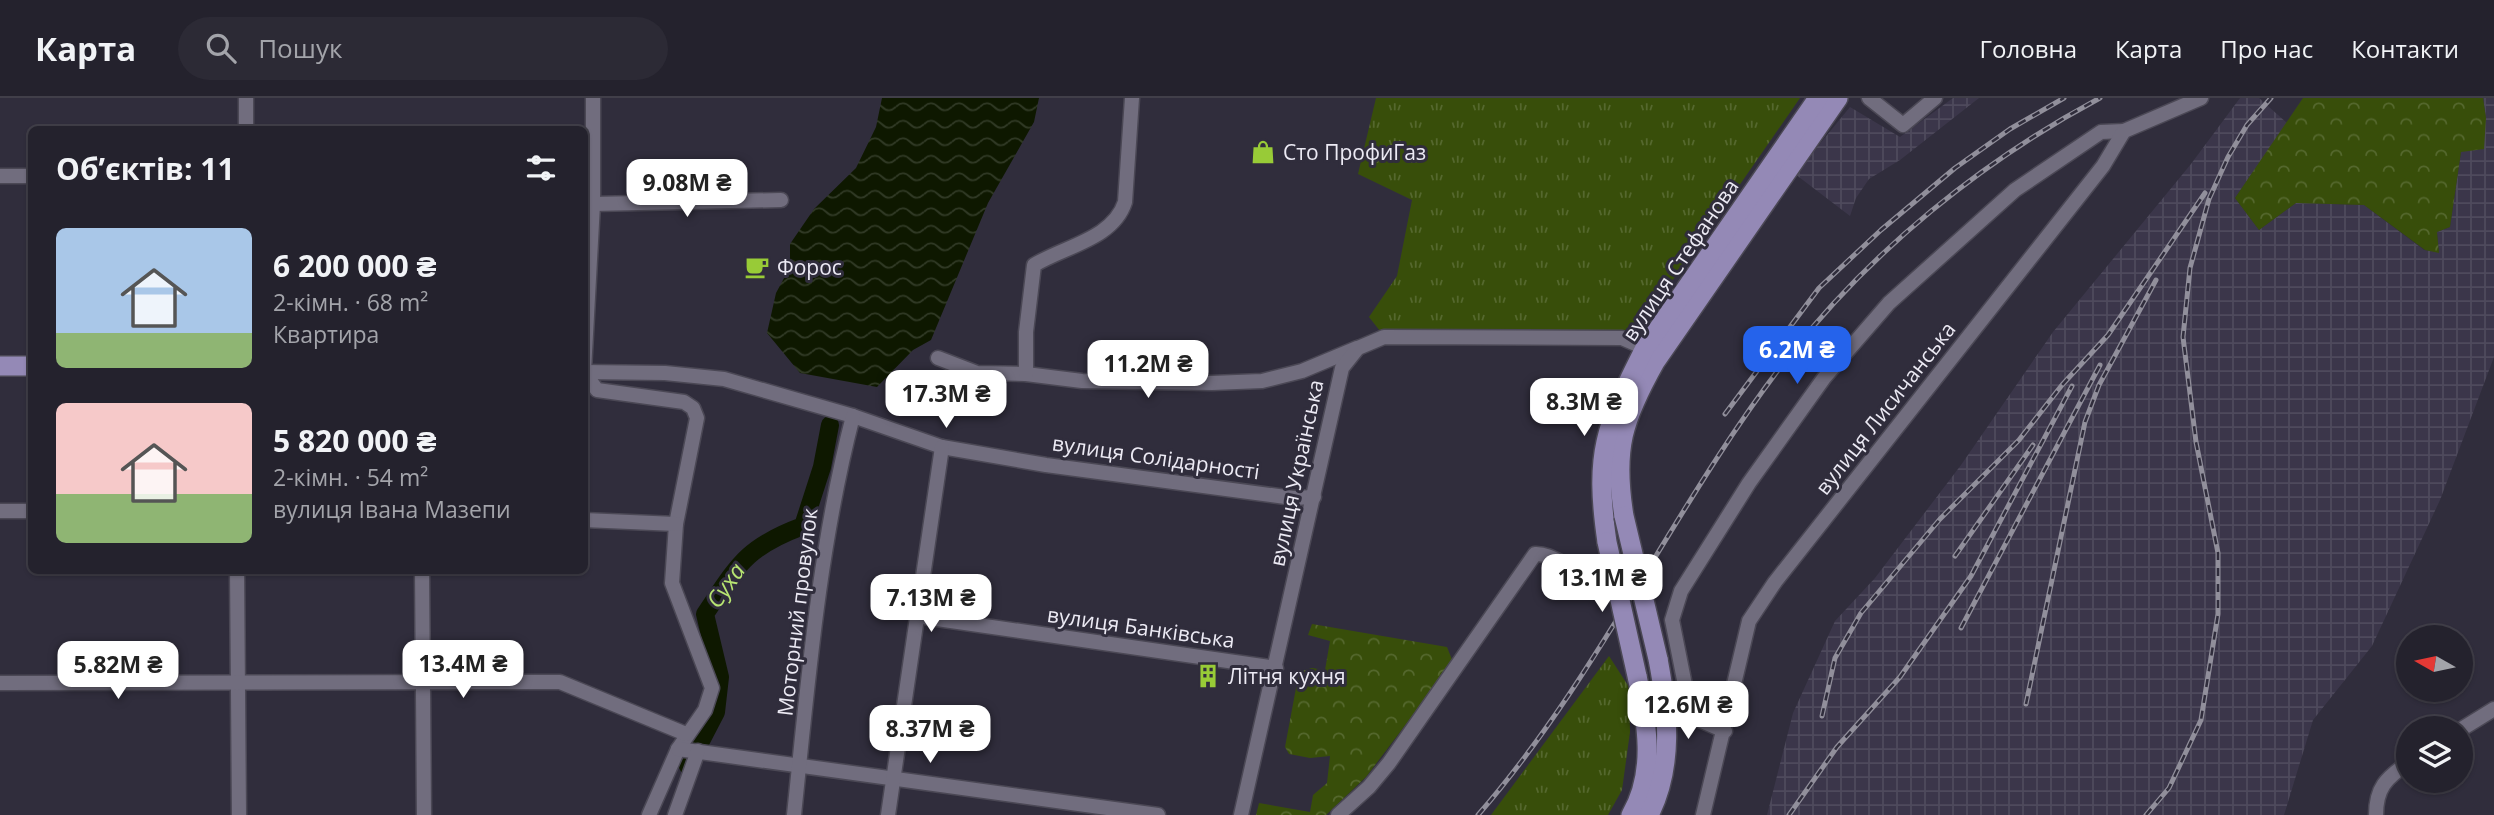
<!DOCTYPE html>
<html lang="uk">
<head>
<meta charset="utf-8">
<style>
  body { margin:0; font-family:"Open Sans",sans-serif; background:#2c2a35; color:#f1f3f6; height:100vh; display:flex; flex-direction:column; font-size:26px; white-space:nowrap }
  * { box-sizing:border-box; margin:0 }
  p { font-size:23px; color:#a3a4aa }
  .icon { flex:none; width:38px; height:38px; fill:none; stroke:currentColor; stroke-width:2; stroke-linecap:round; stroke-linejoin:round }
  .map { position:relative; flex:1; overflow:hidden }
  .sheet { position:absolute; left:28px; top:28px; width:560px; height:448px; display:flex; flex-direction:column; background:#24222d; border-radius:10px; box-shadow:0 2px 5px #0004,0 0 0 2px #413f49 }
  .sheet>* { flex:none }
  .needle { width:46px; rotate:279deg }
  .buttons { position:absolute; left:2396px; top:527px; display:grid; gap:14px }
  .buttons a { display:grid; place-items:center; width:77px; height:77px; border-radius:50%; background:#24222d; box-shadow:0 2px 5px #0004,0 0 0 2px #413f49; font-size:35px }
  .price { position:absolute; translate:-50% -60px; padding:0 16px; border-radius:14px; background:#fff; color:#222; font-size:23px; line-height:46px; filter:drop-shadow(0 2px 4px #0008) }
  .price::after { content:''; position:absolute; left:50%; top:42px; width:21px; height:16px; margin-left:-10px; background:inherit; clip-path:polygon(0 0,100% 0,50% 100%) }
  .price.active { background:#2563eb; color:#fff }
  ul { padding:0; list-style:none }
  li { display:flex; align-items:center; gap:21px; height:175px; padding:0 28px }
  li span { display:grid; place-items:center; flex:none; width:196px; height:140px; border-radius:10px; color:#555 }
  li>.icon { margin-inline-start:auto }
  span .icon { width:84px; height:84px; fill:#fffc; stroke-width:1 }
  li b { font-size:30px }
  h2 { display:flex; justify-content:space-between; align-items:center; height:84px; padding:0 28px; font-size:30px }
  header { display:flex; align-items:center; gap:42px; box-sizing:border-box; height:98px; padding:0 35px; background:#24222d; border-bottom:2px solid #413f49 }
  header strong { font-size:33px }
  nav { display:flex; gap:38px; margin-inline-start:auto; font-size:24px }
  .search { width:490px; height:63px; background:#2c2a35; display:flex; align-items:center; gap:18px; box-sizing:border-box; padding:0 24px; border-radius:38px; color:#a3a4aa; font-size:26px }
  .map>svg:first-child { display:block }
  .industrial { fill:url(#industrial-grid) }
  .grass { fill:url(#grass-tufts) }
  .forest { fill:url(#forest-crowns) }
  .water { fill:url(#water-waves) }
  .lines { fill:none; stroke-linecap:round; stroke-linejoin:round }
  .river { stroke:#0e1800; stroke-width:18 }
  .minor-casing { stroke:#4b4855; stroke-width:17 }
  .major-casing { stroke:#4b4855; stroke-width:22 }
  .minor { stroke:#716d7e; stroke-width:14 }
  .major { stroke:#9489b6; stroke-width:19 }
  .rail-casing { stroke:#918f9b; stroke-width:5 }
  .rail { stroke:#302d3c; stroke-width:2.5; stroke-dasharray:8; stroke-linecap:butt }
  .major-bridge-casing { stroke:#4b4855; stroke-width:22; stroke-linecap:butt }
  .major-bridge { stroke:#9489b6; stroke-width:19 }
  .labels { text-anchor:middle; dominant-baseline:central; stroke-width:6; stroke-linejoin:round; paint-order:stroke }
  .poi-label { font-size:21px; fill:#eceaf4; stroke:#302d3c; text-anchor:start }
  .street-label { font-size:21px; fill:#eceaf4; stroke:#302d3c }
  .water-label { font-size:23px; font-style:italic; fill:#b8e572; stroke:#302d3c }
</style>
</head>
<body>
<header>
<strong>Карта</strong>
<div class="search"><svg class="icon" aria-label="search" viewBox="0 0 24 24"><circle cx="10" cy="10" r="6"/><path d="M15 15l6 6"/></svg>Пошук</div>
<nav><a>Головна</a><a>Карта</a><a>Про нас</a><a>Контакти</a></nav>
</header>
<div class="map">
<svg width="2494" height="717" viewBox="0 0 2494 717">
  <defs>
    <pattern id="industrial-grid" width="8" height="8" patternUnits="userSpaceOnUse" patternTransform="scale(1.75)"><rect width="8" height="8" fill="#3b364a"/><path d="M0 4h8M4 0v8" fill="none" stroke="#4e4a5c"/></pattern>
    <pattern id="grass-tufts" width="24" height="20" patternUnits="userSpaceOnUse" patternTransform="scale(1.75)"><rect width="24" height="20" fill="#384e0a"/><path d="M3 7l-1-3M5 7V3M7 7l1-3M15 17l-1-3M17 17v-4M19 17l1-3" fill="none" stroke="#55682e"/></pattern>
    <pattern id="forest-crowns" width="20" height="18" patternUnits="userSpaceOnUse" patternTransform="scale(1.75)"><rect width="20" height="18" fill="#384e0a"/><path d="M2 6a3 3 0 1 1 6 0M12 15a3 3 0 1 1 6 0" fill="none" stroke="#55682e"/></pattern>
    <pattern id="water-waves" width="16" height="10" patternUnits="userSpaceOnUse" patternTransform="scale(1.75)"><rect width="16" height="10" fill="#0e1800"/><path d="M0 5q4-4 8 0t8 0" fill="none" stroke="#313a26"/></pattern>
  </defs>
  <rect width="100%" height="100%" fill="#302d3c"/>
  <g class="industrial">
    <polygon points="1953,0 1979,0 1900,62 1869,81 1856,100 1850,118 1795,76 1850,9 1900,39"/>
    <polygon points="2240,0 2259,0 2287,25 2235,100 2259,132 2296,105 2364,107 2424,152 2439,154 2437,134 2450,129 2461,54 2486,20 2483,0 2494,0 2494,259 2440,402 2372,548 2313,622 2284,717 1767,717 1793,615 1835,523 1875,480 1961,367 2053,234 2191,66"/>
  </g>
  <g class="grass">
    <polygon points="1376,0 1800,0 1682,170 1632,234 1380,233 1369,219 1397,178 1412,102 1358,76"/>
    <polygon points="1609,558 1629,589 1630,634 1622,692 1608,717 1491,717"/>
  </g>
  <g class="forest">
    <polygon points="2303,0 2483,0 2486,20 2484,51 2461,54 2450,129 2437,134 2439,155 2425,152 2364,107 2296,105 2259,132 2235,100"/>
    <polygon points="1312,526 1447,549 1453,564 1366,679 1326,717 1256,717 1259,705 1310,714 1313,697 1327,685 1330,658 1310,660 1289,656 1285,649 1299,574 1312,570 1325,572 1330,543 1308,537"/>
  </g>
  <polygon class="water" points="882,0 1039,0 1034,24 988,105 931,242 913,252 877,289 800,275 767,235 776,195 790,169 790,146 814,111 856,70 876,29"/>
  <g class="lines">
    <path class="river" d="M688,668L716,614L720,579L705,516C738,467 746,449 803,428L822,369L830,327"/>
    <g class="minor-casing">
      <g id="minor">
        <polyline points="246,0 246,32"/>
        <polyline points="1869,0 1903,27 1935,0"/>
        <polyline points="0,78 32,78"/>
        <polyline points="593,106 781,102"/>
        <polyline points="938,260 977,275 1026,276 1082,283 1212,285 1262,283 1302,273 1357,250"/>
        <polyline points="584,273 593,106 593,0"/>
        <polyline points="584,274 665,275 724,281 853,318 942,349 1046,367 1293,400 1314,399"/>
        <polyline points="584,274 597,292 684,304 693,310 697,320 676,426 672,485 712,590 705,612 678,651 649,717"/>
        <path d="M1026,276V234L1034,167C1065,148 1113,141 1125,104L1132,0"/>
        <polyline points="0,413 32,413"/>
        <polyline points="584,422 676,426"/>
        <polyline points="237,472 239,717"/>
        <polyline points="422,472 424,717"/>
        <polyline points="916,518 1276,570"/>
        <polyline points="0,585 560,584 686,636"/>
        <polyline points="2460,632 2494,611"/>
        <polyline points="1725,633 1697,621 1689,607 1672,522 1681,493 1749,385 1824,280 1889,205 2015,92 2101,34 2124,33"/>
        <polyline points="678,651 1158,717"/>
        <polyline points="675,717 698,653"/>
        <path d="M794,717C808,583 819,449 853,318"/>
        <polyline points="888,717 942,349"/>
        <polyline points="1241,717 1342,270 1358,250 1384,239 1622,240 1645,250"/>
        <path d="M1338,717L1369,689L1389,665L1535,456C1555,455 1568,475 1588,471"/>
        <polyline points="1703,717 1749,523 1775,484 2103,68 2124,33 2201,0"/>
        <path d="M2376,717C2376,690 2386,680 2408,665"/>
      </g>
    </g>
    <g class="major-casing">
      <g id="major">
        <polyline points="0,268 32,268"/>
        <path d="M1624,418C1613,351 1623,321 1655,264L1838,0"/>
        <path d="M1607,444C1594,355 1605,329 1645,250L1818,0"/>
        <path d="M1631,717C1656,674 1647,624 1637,578"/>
        <path d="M1649,717C1674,668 1668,613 1658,561"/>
      </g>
    </g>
    <use href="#minor" class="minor"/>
    <use href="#major" class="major"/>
    <g class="rail-casing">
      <g id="rail">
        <polyline points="1725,316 1819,190 1881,132 1955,70 2010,31 2064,0"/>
        <polyline points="1955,458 2033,347"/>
        <polyline points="1961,530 2100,267"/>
        <polyline points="2026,606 2085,324 2099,287 2156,182"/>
        <polyline points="1822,618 1835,560 1861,515 1940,421 2019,342 2062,287 2108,237 2205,95"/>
        <path d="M1478,717C1600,577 1675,404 1789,258C1872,152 1982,63 2100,0"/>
        <polyline points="1789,717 1837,649 1900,579 1971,478 2072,288"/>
        <polyline points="2146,717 2169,690 2201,622 2218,516 2218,455 2196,344 2183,239 2190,170 2209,101 2228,59 2247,27 2271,0"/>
      </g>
    </g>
    <use href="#rail" class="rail"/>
    <g class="major-bridge-casing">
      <g id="major-bridge">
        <polyline points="1624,418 1658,561"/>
        <polyline points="1607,444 1637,578"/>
      </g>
    </g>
    <use href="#major-bridge" class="major-bridge"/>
  </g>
  <defs>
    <g id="shop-bare" transform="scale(1.89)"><path d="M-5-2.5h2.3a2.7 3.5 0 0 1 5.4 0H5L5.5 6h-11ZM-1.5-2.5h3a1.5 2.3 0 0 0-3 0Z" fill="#98cb37" stroke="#302d3c" stroke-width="2.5" paint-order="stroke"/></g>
    <g id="cafe-bare" transform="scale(1.89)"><path d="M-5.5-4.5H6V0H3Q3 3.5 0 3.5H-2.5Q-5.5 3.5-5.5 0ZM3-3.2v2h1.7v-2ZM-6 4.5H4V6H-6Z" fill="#98cb37" stroke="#302d3c" stroke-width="2.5" paint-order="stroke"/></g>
    <g id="building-bare" transform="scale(1.89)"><path d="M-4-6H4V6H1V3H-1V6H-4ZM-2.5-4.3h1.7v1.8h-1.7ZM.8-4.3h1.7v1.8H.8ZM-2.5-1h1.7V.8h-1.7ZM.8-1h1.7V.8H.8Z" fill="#98cb37" stroke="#302d3c" stroke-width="2.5" paint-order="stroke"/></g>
  </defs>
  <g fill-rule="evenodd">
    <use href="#shop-bare" x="1263" y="54"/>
    <use href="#cafe-bare" x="757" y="169"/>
    <use href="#building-bare" x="1208" y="578"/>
  </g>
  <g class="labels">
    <g class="poi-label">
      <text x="1283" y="54">Сто ПрофиГаз</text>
      <text x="777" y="169">Форос</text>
      <text x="1228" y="578">Літня кухня</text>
    </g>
    <g class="street-label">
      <text transform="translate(1680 162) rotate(-56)">вулиця Стефанова</text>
      <text transform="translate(1885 310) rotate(-52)">вулиця Лисичанська</text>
      <text transform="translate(1156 359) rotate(8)">вулиця Солідарності</text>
      <text transform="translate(1296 375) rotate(-78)">вулиця Українська</text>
      <text transform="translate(797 514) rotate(-83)">Моторний провулок</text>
      <text transform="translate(1141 529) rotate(8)">вулиця Банківська</text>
    </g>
    <g class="water-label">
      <text transform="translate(725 487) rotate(-55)">Суха</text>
    </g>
  </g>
</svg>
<div class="buttons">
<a><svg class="needle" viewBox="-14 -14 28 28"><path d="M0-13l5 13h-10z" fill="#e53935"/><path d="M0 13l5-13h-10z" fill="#a3a4aa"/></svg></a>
<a><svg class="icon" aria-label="layers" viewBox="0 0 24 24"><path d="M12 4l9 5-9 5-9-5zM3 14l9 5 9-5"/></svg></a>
</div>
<b class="price" style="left:687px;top:121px">9.08M ₴</b>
<b class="price active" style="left:1797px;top:288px">6.2M ₴</b>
<b class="price" style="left:1148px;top:302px">11.2M ₴</b>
<b class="price" style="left:946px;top:332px">17.3M ₴</b>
<b class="price" style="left:1584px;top:340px">8.3M ₴</b>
<b class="price" style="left:1602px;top:516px">13.1M ₴</b>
<b class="price" style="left:931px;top:536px">7.13M ₴</b>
<b class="price" style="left:463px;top:602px">13.4M ₴</b>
<b class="price" style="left:118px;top:603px">5.82M ₴</b>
<b class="price" style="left:1688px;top:643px">12.6M ₴</b>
<b class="price" style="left:930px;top:667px">8.37M ₴</b>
<section class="sheet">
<h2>Об’єктів: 11<svg class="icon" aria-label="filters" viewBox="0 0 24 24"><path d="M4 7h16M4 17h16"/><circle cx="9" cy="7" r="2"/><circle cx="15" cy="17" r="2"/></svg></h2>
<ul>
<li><span style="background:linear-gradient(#a9c7e8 75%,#8fb573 0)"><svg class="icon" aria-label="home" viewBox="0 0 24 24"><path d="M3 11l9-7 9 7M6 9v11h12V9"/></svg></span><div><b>6 200 000 ₴</b><p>2-кімн. · 68 m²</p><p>Квартира</p></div></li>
<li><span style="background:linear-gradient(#f6c9c9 65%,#8fb573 0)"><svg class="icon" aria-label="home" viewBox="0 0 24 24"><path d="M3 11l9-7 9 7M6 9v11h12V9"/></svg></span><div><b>5 820 000 ₴</b><p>2-кімн. · 54 m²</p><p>вулиця Івана Мазепи</p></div></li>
</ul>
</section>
</div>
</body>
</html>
